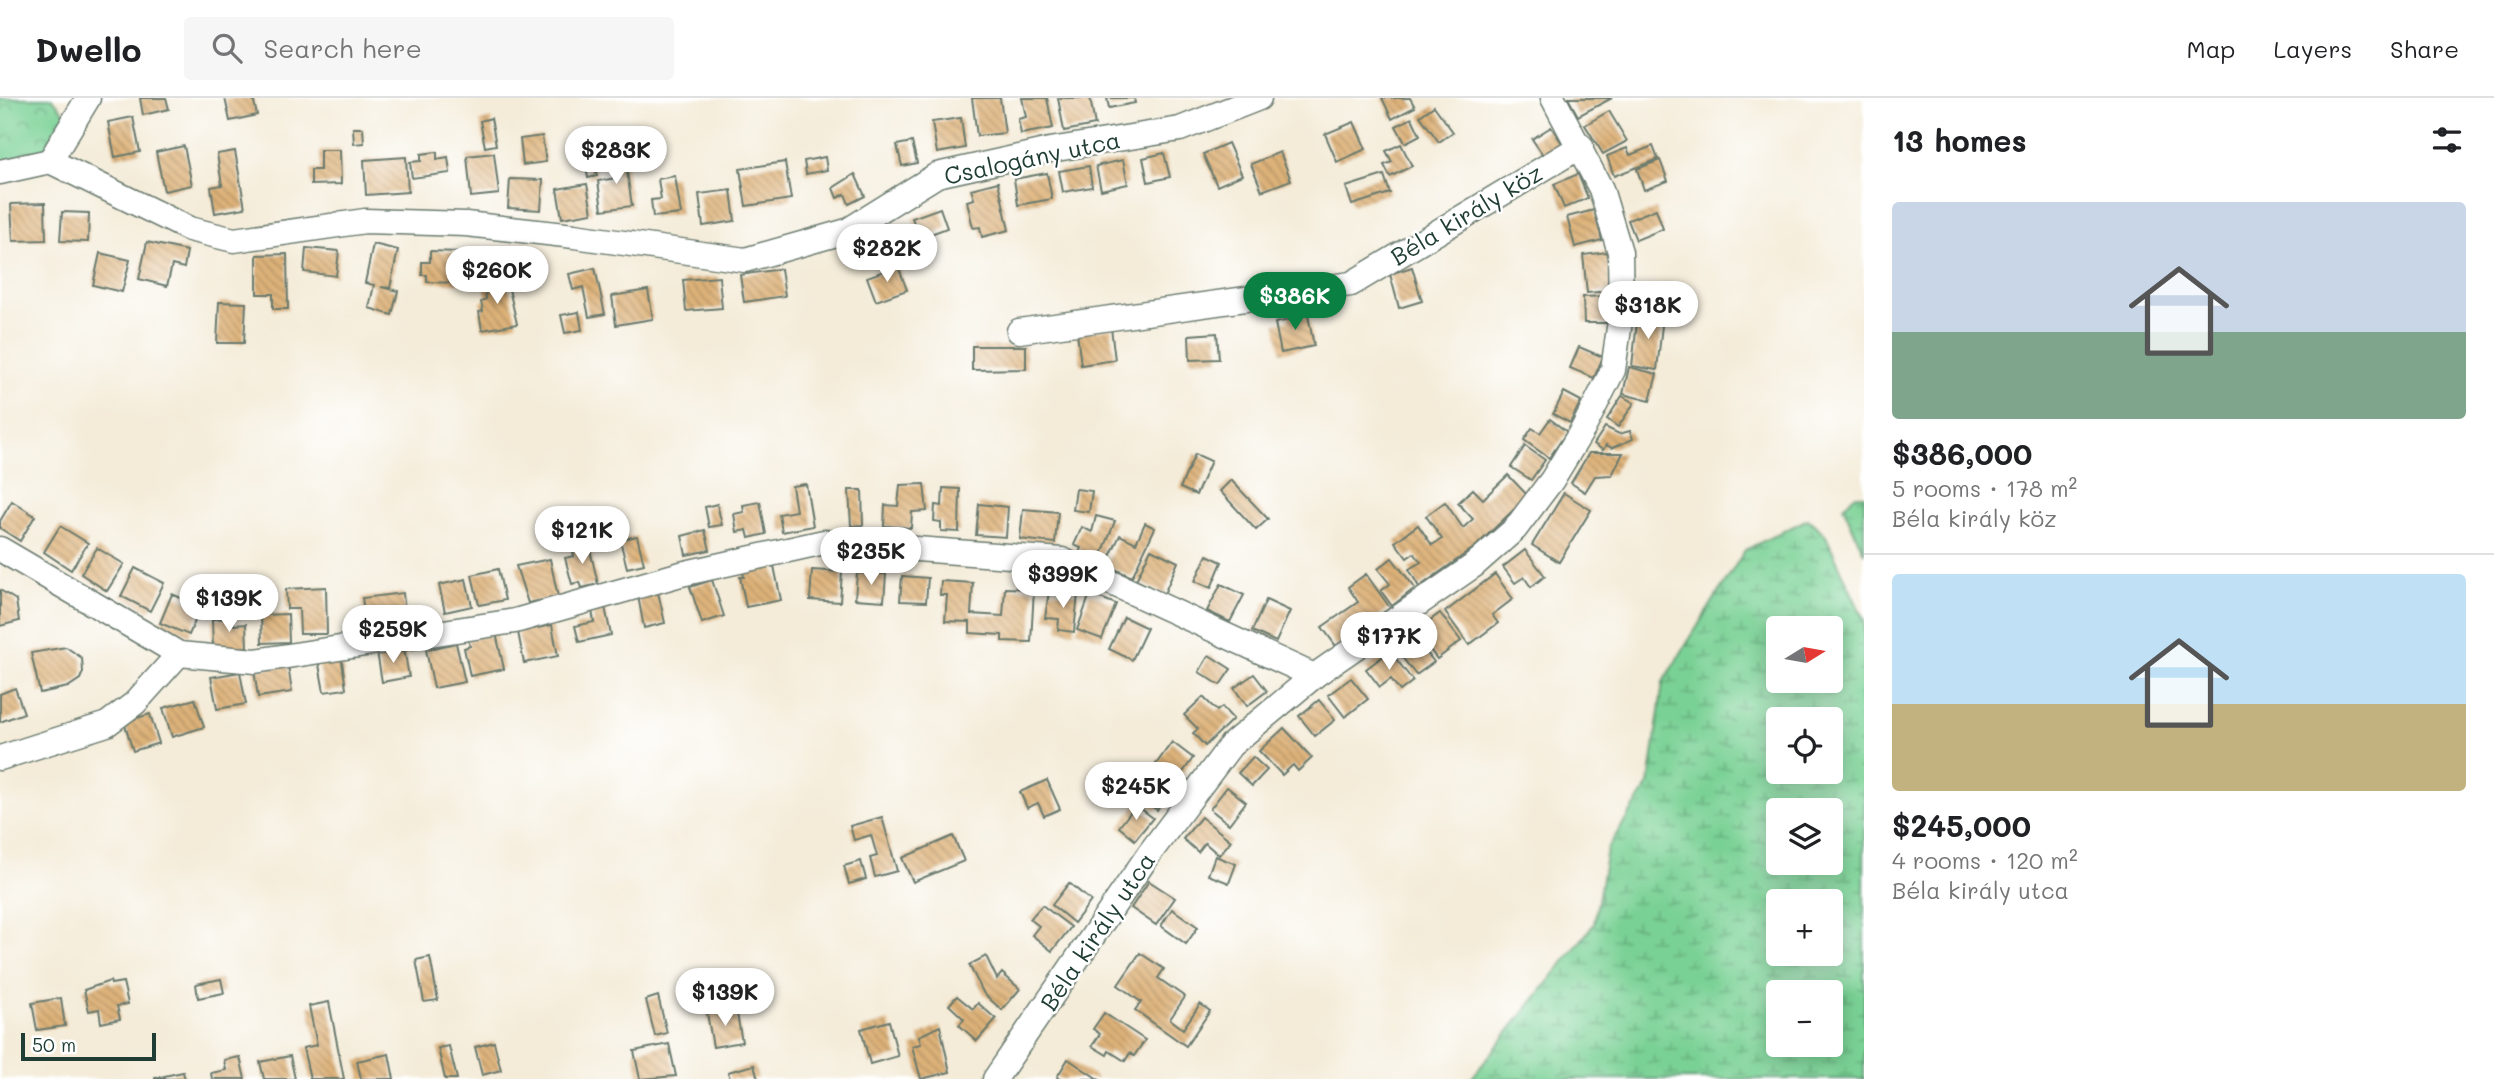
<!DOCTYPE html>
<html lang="en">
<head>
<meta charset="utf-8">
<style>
  body { margin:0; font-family:Mali,sans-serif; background:#f6f6f6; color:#202124; height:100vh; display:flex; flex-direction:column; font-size:26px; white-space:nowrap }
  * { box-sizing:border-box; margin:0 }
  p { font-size:23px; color:#757577 }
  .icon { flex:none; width:38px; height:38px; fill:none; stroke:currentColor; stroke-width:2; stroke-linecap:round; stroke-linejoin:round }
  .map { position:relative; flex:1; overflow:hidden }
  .panel { display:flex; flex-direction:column; background:#fff; width:630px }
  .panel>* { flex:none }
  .needle { width:46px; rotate:79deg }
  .controls { position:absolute; left:1766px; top:518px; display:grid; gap:14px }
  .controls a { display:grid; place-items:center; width:77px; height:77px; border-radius:7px; background:#fff; box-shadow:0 4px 18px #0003; font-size:35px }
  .scale { position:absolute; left:21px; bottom:18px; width:135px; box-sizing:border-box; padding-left:7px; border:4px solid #1f3d34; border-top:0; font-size:19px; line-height:24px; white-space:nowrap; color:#1f3d34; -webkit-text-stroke:5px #fff; paint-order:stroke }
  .price { position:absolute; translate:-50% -60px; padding:0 16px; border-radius:24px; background:#fff; color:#222; font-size:23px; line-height:46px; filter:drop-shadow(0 2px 4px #0008) }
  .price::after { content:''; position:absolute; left:50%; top:42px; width:21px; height:16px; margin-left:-10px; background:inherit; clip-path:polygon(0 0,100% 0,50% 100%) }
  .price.selected { background:#0b8043; color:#fff }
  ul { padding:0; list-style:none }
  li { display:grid; align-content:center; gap:14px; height:371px; padding:0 28px }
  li+li { border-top:2px solid #e0e0e0 }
  li span { display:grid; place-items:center; height:217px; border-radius:7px; color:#555 }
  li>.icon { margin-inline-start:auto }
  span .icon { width:126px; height:126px; fill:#fffc; stroke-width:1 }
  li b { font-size:30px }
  h2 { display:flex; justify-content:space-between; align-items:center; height:84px; padding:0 28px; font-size:30px }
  header { display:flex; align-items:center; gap:42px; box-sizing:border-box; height:98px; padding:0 35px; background:#fff; border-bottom:2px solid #e0e0e0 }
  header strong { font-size:33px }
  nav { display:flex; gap:38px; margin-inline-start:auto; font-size:24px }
  .search { width:490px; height:63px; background:#f6f6f6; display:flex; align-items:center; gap:18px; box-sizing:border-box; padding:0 24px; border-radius:7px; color:#757577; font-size:26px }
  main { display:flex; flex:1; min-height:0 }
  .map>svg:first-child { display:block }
  .wetland { fill:url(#wetland-marsh); stroke:#4c8764; stroke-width:2; fill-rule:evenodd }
  .park { fill:url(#park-crowns); stroke:#4c8764; stroke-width:2 }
  .building { fill:url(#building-back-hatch) }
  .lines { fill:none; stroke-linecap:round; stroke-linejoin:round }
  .minor-casing { stroke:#6a7a6e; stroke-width:27 }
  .minor { stroke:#fff; stroke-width:24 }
  .labels { text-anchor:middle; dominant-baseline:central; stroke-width:5; stroke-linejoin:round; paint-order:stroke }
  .street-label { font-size:24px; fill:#1f3d34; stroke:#fff }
</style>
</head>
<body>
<header>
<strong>Dwello</strong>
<div class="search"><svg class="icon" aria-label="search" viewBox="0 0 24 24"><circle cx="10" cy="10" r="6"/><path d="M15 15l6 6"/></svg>Search here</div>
<nav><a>Map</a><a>Layers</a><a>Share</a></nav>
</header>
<main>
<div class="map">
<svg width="1864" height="981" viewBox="0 0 1864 981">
  <defs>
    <pattern id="wetland-marsh" width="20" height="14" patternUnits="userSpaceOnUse" patternTransform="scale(1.75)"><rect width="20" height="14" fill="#7ad195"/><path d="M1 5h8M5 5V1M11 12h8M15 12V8" fill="none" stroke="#63ab7a"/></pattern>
    <pattern id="park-crowns" width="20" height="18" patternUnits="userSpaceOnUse" patternTransform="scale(1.75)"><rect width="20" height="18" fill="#7ad195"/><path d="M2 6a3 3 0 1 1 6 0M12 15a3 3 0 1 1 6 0" fill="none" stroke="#63ab7a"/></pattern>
    <pattern id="building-back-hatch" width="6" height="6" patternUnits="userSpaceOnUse" patternTransform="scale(1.75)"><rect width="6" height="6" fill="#deb279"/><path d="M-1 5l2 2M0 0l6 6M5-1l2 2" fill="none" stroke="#b39264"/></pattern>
  </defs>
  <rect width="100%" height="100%" fill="#fff"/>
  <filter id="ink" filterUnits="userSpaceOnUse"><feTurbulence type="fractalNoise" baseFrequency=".0143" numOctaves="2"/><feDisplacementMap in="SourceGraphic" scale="14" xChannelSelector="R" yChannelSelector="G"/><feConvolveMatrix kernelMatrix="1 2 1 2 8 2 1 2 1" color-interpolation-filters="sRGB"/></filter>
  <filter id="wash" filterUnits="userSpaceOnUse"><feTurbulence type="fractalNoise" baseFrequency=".00686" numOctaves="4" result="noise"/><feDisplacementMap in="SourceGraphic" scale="28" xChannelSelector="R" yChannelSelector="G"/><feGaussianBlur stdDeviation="1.57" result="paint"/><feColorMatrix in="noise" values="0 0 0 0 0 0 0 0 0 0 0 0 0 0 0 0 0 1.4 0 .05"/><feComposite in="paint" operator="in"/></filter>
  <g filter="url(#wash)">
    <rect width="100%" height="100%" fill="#f4ecd9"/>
    <g class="wetland">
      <polygon points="1856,397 1864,397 1864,455 1843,408"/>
      <path d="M1808,421L1825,436L1864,522V981H1471L1594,826L1607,751L1649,686L1663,584L1745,452ZM1778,530H1830V583H1778ZM1778,621H1830V674H1778ZM1778,712H1830V765H1778ZM1778,803H1830V856H1778ZM1778,894H1830V947H1778Z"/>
    </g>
    <polygon class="park" points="0,0 52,0 71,22 44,56 0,65"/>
    <g id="blocks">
      <g class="building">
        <polygon points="140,0 166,0 169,11 143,17"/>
        <polygon points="225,0 253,0 257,17 230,23"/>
        <polygon points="972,0 1000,0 1005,35 977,38"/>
        <polygon points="1022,0 1047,0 1053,30 1021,36 1018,21 1026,19"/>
        <polygon points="1058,0 1090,0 1095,27 1064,33"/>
        <polygon points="1107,0 1134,0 1135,5 1109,10"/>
        <polygon points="1382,0 1410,0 1415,9 1392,21"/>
        <polygon points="1568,0 1612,0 1578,18"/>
        <polygon points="1434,8 1453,34 1439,44 1420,18"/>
        <polygon points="1609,13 1627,43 1603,56 1585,27"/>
        <polygon points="133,19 140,54 115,59 108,24"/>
        <polygon points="491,20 496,47 485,49 480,23"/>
        <polygon points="961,20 965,50 937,55 932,24"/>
        <polygon points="1412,20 1420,37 1405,45 1396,28"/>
        <polygon points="1354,24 1366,51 1337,64 1325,36"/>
        <polygon points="1551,29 1564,48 1545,60 1532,41"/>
        <polygon points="353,30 363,30 364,45 354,46"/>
        <polygon points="542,38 546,64 523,67 520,41"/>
        <polygon points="912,44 917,65 902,68 897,47"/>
        <polygon points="1228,45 1242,77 1217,88 1203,56"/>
        <polygon points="1401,46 1412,68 1390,79 1384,67 1392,64 1386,53"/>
        <polygon points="184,48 192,87 164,93 156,54"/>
        <polygon points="1653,48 1658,61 1614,78 1607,58 1627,50 1630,57"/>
        <polygon points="320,52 340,52 341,86 311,87 311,72 320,72"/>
        <polygon points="235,53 245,110 215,115 211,89 222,87 217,56"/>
        <polygon points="624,53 632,108 602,112 598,83 617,80 613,55"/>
        <polygon points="437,54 437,61 448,59 450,75 412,80 410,64 421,63 421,56"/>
        <polygon points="1280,54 1291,82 1262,93 1251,66"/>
        <polygon points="494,55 499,96 471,99 467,58"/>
        <polygon points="1164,55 1170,79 1148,84 1143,60"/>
        <polygon points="406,59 408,94 366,97 364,62"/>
        <polygon points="825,59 827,72 806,76 804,63"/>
        <polygon points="593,60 597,78 588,80 585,62"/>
        <polygon points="1123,62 1128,86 1101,92 1096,68"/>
        <polygon points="1660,62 1668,83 1644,92 1637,71"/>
        <polygon points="785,64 791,101 746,108 740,71"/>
        <polygon points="1089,68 1092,89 1063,94 1059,73"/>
        <polygon points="1047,75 1052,101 1018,107 1014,81"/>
        <polygon points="855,76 865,98 849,106 845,96 837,100 833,90"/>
        <polygon points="1578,76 1588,100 1564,110 1554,86"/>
        <polygon points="1384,77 1390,95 1352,107 1346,89"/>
        <polygon points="675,78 681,116 653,119 651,102 661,101 658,81"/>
        <polygon points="510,81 543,82 541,112 508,110"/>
        <polygon points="998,84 1009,132 982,139 980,129 973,130 967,103 974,101 971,91"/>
        <polygon points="587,86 592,115 562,120 557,91"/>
        <polygon points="731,92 735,123 703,128 699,96"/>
        <polygon points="45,105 46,142 13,143 11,106"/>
        <polygon points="940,110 947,130 920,140 912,120"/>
        <polygon points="1656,111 1663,131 1636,142 1628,122"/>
        <polygon points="1594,112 1602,142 1575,149 1567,119"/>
        <polygon points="62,114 89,115 88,144 60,143"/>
        <polygon points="147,144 187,153 184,170 172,167 167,188 139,181"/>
        <polygon points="373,146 398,152 390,190 381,189 398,193 392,217 369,210 374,187 365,185"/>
        <polygon points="306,150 339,153 336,178 304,174"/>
        <polygon points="430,153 459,154 458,185 427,184 427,177 422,177 422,164 430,164"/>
        <polygon points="1607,154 1611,193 1587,195 1583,157"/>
        <polygon points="100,155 130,162 122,194 93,187"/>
        <polygon points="287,156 288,211 273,211 273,196 257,196 257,157"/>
        <polygon points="898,168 907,192 876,203 867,179"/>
        <polygon points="1412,169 1422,203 1399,210 1390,176"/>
        <polygon points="595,170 605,216 589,219 583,189 573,192 569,176"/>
        <polygon points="781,171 785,198 744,204 740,177"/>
        <polygon points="719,179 722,210 686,213 683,182"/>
        <polygon points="507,182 517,226 482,232 479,214 483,213 481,204 486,201 485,190 478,187"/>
        <polygon points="648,192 653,221 616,227 612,198"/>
        <polygon points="1608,198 1609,225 1584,225 1583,199"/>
        <polygon points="219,204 246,205 244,245 217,245"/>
        <polygon points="1307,212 1314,248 1281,255 1275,225 1289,222 1288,216"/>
        <polygon points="579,214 582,232 565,235 561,217"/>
        <polygon points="1638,215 1663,218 1657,272 1632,268"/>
        <polygon points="1111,230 1115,262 1081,267 1077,235"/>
        <polygon points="1217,235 1219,261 1190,262 1189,237"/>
        <polygon points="972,248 1026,248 1026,271 972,272"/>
        <polygon points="1579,249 1603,259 1594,280 1570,270"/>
        <polygon points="1629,269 1657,276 1650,303 1623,296"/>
        <polygon points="1564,294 1581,303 1570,325 1553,316"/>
        <polygon points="1622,298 1634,305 1618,329 1607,321"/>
        <polygon points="1550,321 1567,334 1549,360 1524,342 1532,330 1540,335"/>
        <polygon points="1605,329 1619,336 1630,333 1633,341 1612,350 1606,347 1603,352 1594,346"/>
        <polygon points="1525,348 1545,362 1531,382 1511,369"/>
        <polygon points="1589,355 1623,355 1612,377 1595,378 1585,394 1571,385"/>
        <polygon points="1195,356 1211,363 1196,397 1180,390"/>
        <polygon points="1508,377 1528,398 1475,449 1419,489 1409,471 1421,464 1414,455 1407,460 1395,444 1418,427 1432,447 1442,441 1426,418 1445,404 1463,430 1473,421 1458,405 1473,391 1483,401"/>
        <polygon points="1231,382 1268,421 1256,432 1220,393"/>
        <polygon points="806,386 813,428 782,434 779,416 796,413 792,388"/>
        <polygon points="924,386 927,413 912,414 911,430 884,428 885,407 898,408 900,387"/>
        <polygon points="943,390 960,391 959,434 941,433 941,424 934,423 935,407 942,408"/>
        <polygon points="1076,391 1092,393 1089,414 1073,412"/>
        <polygon points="849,392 862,392 863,427 851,428"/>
        <polygon points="1564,395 1591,412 1559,464 1532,447"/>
        <polygon points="12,403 35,418 20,443 0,430 0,423"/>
        <polygon points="760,404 766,436 749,440 747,432 737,434 734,416 744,414 743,407"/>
        <polygon points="717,406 722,427 709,429 705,409"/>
        <polygon points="979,406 1008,409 1006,439 976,437"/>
        <polygon points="1023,411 1058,414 1055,445 1020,441"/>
        <polygon points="1096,418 1115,423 1099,464 1079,455 1081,450 1074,447 1082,429 1092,434"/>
        <polygon points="1145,425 1155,430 1132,479 1106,467 1120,437 1136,445"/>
        <polygon points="60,428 88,445 71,472 44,454"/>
        <polygon points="705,432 710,452 686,457 682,438"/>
        <polygon points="637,438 644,466 627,470 620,442"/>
        <polygon points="588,443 598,486 582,490 580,484 572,486 565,460 574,458 572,447"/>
        <polygon points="97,450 124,466 107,493 81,476"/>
        <polygon points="1151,451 1178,464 1164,496 1136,482"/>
        <polygon points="1525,452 1545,478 1531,489 1524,479 1515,485 1503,469"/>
        <polygon points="1207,457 1222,464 1211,490 1195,483"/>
        <polygon points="1392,460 1415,490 1392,508 1381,493 1390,486 1378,471"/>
        <polygon points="550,461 558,499 528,505 516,468"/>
        <polygon points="774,468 781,502 746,509 740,479 744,479 743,474"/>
        <polygon points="135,470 164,485 150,513 121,498"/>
        <polygon points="498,471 505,502 479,507 472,477"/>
        <polygon points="812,472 842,474 840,504 810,502"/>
        <polygon points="857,475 886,476 884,503 855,501"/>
        <polygon points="1366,476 1390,510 1336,548 1322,529 1358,504 1348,489"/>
        <polygon points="1495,476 1513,501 1492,517 1498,525 1469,547 1445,514"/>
        <polygon points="902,478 928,480 926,504 900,503"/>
        <polygon points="466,481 472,508 445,514 439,487"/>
        <polygon points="712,482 724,518 702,525 690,489"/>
        <polygon points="941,483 973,485 971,516 1003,518 1005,490 1034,491 1031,544 1002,543 1002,537 970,535 970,524 945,523 947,497 940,497"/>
        <polygon points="1221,486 1244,497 1230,524 1207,513"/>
        <polygon points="326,489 327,536 300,536 299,511 287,511 286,491"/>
        <polygon points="0,492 16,502 19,523 0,528"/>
        <polygon points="1049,493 1078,496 1074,534 1058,532 1059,521 1045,520"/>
        <polygon points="658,494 665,525 644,530 638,498"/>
        <polygon points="403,495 405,515 365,520 362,500"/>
        <polygon points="172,496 201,509 189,537 160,525"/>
        <polygon points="1090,496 1116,506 1102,541 1077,532"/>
        <polygon points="1266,502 1290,513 1276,544 1252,533"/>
        <polygon points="605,509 611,537 579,544 575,528 594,524 592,512"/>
        <polygon points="1440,515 1461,543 1437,561 1416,533"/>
        <polygon points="288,516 289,544 262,545 261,517"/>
        <polygon points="1124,519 1147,530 1132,562 1109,551"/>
        <polygon points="233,520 234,527 246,526 247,549 213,550 212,521"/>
        <polygon points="552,527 558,558 524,565 518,534"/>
        <polygon points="496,535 504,571 470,578 464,550 470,548 468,542"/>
        <polygon points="1413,537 1434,564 1416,577 1395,550"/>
        <polygon points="456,545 465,584 434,590 426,552"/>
        <polygon points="66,549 82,560 83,574 80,581 68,589 40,595 31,555"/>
        <polygon points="404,550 409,579 382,584 377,554"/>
        <polygon points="1390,553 1413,583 1400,593 1391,581 1380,589 1366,571"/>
        <polygon points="341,557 346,591 324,594 318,561"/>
        <polygon points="1209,557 1231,571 1220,587 1199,574"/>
        <polygon points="288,567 292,594 258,599 254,572"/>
        <polygon points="240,574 246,606 217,611 211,579"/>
        <polygon points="1254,576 1267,593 1247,608 1234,590"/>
        <polygon points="1351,580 1368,601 1345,619 1328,597"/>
        <polygon points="15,590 24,615 0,624 0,596"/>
        <polygon points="1203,599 1217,613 1222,609 1233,621 1205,648 1193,635 1198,631 1184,617"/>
        <polygon points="195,601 204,629 172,639 163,610"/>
        <polygon points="1319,602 1335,622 1315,638 1299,618"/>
        <polygon points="150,616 159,645 133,653 124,624"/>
        <polygon points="1284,630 1312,660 1298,673 1293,667 1282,677 1259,653"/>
        <polygon points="1172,644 1193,660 1176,684 1154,669"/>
        <polygon points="1253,659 1267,672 1252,688 1238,675"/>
        <polygon points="1152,674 1173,689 1157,712 1135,697"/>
        <polygon points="1047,682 1060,711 1044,718 1038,705 1027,710 1020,694"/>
        <polygon points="1227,689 1246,704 1229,726 1210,711"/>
        <polygon points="1136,707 1153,720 1135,742 1119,729"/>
        <polygon points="882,719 897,773 875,779 870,760 877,758 871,737 854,742 850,728"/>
        <polygon points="1201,719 1231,743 1219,757 1205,745 1198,754 1183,741"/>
        <polygon points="953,738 964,763 913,784 902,760"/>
        <polygon points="1215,758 1236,766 1229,785 1208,777"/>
        <polygon points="861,763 866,781 849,786 844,768"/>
        <polygon points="1149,783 1175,800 1156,827 1131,810"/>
        <polygon points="1069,785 1091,803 1074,825 1052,807"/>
        <polygon points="1042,807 1071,829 1052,853 1032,837 1039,828 1030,821"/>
        <polygon points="1172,811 1198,829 1186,846 1161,828"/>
        <polygon points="1140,855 1164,871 1158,880 1185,899 1170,921 1183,931 1200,906 1210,913 1186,948 1135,912 1141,904 1118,887"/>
        <polygon points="986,858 997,881 1002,875 1020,891 1002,912 984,896 969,867"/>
        <polygon points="430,859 438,902 424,904 416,862"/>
        <polygon points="221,881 224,895 198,900 196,886"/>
        <polygon points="110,883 111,886 123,884 128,906 117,908 120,921 101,925 99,911 89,913 84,892"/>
        <polygon points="658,898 667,935 655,938 646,902"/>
        <polygon points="957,898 973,911 978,905 996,921 977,943 959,927 964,921 949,907"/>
        <polygon points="61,900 65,928 37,932 32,905"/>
        <polygon points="329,904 344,981 310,981 303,950 317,947 309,908"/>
        <polygon points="736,910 742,944 713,949 707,915"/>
        <polygon points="1104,915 1145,942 1134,958 1130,955 1125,963 1109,953 1107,957 1092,948 1100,936 1093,931"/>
        <polygon points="889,923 898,958 870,966 861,931"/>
        <polygon points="940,928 950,974 921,981 912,948 921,946 919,938"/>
        <polygon points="494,944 501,972 482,977 475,949"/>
        <polygon points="669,946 676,978 640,981 634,953"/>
        <polygon points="449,948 457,981 445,981 438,950"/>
        <polygon points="389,956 394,981 361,981 357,963"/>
        <polygon points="290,958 295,981 264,981 260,964"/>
        <polygon points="240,959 245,981 212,981 211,975 226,972 224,962"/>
        <polygon points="1068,961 1098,981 1060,981 1057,979"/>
        <polygon points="754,967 758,981 730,981 728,974"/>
        <polygon points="183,974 185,981 155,981 155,980"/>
      </g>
    </g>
  </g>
  <g filter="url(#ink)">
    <use href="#blocks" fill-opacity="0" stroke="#6a7a6e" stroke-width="2"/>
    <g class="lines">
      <g class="minor-casing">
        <g id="minor">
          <polyline points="50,63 88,0"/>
          <polyline points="0,74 50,63 189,131 234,142 365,123 466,126 574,138 745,162 847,133 937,77 1050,52 1180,31 1259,0"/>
          <polyline points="1019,233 1351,186 1581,48"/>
          <polyline points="0,451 179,556 255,563 515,523 681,476 824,444 1062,462 1314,578"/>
          <polyline points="0,660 107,626 135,605 179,556"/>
          <polyline points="995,981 1149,756 1231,647 1314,578 1473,468 1515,431 1552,382 1583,331 1613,272 1621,216 1620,154 1601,91 1553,0"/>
        </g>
      </g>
      <use href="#minor" class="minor"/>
    </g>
  </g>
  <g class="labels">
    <g class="street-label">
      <text transform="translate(1032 59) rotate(-12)">Csalogány utca</text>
      <text transform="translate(1466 116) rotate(-31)">Béla király köz</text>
      <text transform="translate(1097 833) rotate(-56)">Béla király utca</text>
    </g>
  </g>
</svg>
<div class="controls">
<a><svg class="needle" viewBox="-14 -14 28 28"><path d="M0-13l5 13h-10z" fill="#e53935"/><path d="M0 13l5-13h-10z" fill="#757577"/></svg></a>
<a><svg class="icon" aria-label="locate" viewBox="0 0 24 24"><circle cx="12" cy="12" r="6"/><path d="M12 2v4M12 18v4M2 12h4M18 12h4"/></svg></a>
<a><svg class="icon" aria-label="layers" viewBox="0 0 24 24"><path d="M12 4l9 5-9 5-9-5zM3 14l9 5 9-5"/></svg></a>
<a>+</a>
<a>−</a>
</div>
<div class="scale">50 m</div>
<b class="price" style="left:616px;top:88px">$283K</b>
<b class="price" style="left:887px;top:186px">$282K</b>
<b class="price" style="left:497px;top:208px">$260K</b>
<b class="price selected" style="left:1295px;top:234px">$386K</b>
<b class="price" style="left:1648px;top:243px">$318K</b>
<b class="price" style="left:582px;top:468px">$121K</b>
<b class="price" style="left:871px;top:489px">$235K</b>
<b class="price" style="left:1063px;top:512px">$399K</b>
<b class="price" style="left:229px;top:536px">$139K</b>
<b class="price" style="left:393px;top:567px">$259K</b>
<b class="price" style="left:1389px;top:574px">$177K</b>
<b class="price" style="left:1136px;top:724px">$245K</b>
<b class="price" style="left:725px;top:930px">$139K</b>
</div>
<section class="panel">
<h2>13 homes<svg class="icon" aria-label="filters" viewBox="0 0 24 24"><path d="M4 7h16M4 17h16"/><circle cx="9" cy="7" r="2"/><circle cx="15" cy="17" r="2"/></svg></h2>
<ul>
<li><span style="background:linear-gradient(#c9d6e8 60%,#7fa58c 0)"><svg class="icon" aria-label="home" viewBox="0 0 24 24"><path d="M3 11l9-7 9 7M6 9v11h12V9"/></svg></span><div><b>$386,000</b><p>5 rooms · 178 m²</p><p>Béla király köz</p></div></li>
<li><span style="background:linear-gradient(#bfe0f5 60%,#c2b280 0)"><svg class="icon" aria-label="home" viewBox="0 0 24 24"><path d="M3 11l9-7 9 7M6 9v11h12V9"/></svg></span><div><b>$245,000</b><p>4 rooms · 120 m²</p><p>Béla király utca</p></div></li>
</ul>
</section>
</main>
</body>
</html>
